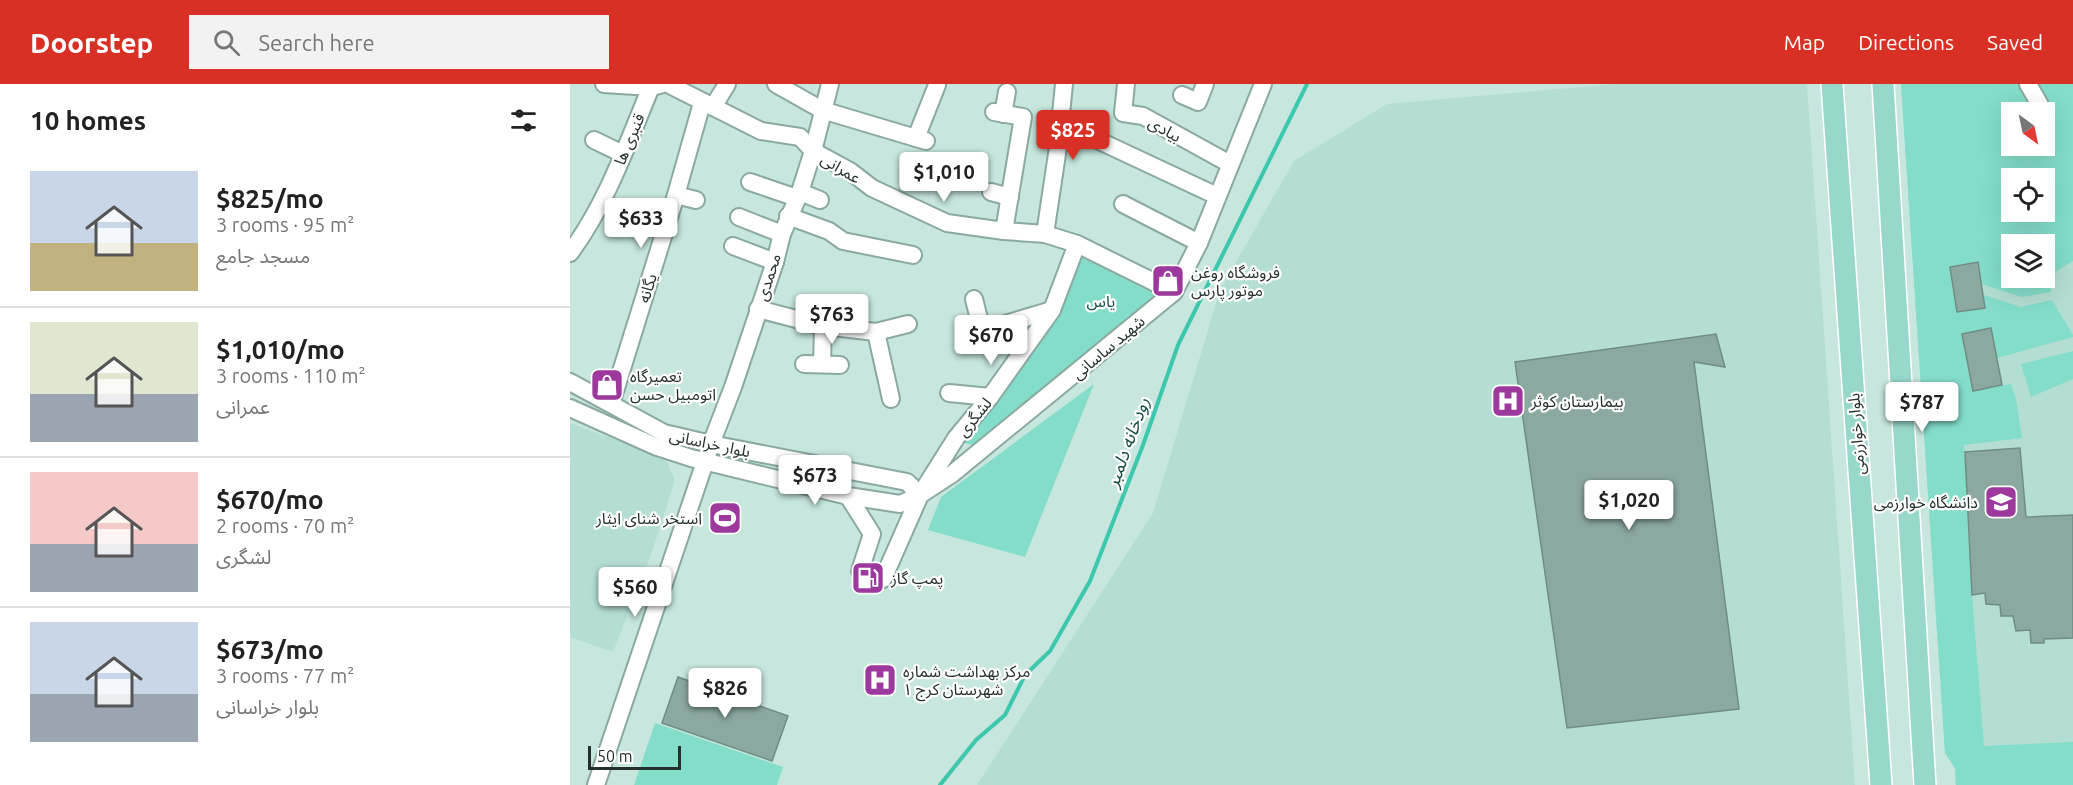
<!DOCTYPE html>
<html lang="en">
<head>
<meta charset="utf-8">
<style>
  body { margin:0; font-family:Ubuntu,"Noto Sans Arabic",sans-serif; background:#f2f2f2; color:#222; height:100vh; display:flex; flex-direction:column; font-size:22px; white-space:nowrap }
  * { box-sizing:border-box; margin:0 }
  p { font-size:20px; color:#767676 }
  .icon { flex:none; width:33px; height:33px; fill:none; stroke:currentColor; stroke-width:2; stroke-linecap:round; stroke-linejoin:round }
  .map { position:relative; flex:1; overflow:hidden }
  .sheet { display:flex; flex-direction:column; background:#fff; width:570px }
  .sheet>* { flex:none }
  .needle { width:39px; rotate:147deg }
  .buttons { position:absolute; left:1431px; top:18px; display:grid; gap:12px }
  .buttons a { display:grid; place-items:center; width:54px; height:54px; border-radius:0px; background:#fff; box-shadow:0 6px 24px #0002; font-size:30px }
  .scale { position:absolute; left:18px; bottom:15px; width:93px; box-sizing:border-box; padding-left:6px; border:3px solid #23302d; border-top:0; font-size:16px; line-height:21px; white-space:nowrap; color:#23302d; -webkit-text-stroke:4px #fff; paint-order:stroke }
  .price { position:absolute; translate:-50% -51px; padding:0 14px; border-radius:6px; background:#fff; color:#222; font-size:20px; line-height:39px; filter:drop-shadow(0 2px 3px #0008) }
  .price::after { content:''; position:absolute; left:50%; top:36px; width:18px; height:14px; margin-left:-9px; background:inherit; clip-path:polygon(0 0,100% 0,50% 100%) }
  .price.active { background:#d93025; color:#fff }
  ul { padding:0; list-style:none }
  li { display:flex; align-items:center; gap:18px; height:150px; padding:0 30px }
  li+li { border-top:2px solid #e0e0e0 }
  li span { display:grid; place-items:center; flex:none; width:168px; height:120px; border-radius:0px; color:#555 }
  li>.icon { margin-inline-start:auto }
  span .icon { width:72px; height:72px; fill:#fffc; stroke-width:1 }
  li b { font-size:26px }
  h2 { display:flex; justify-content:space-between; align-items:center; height:72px; padding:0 30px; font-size:26px }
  header { display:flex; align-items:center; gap:36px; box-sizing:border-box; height:84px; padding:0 30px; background:#d93025; color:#fff }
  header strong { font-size:28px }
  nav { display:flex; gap:33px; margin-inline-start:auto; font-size:21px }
  .search { width:420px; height:54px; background:#f2f2f2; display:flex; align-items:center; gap:15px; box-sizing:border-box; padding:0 21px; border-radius:0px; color:#767676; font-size:22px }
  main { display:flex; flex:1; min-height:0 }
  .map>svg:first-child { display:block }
  .built { fill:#b4ded3; fill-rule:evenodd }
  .green { fill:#83ddc8; fill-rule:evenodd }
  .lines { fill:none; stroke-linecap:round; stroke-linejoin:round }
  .stream { stroke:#3dc7ad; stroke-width:4 }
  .building { fill:#8ba9a1; stroke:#6f8c85; stroke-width:1.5 }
  .minor-casing { stroke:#8aa9a1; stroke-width:20 }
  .major-casing { stroke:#fff; stroke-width:24 }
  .minor { stroke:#fff; stroke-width:16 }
  .major { stroke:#98d8cb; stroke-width:21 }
  .labels { text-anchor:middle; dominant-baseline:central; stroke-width:4.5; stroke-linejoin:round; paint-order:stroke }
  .street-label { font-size:16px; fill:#23302d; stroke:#fff }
  .poi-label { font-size:16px; fill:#23302d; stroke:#fff; text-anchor:start }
  .park-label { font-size:16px; fill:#164f44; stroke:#fff }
  .water-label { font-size:18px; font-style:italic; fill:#124c41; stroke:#fff }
</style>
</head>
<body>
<header>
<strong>Doorstep</strong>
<div class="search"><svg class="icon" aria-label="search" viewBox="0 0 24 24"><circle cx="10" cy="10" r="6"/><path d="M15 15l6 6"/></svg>Search here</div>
<nav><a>Map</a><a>Directions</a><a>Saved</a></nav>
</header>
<main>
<section class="sheet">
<h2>10 homes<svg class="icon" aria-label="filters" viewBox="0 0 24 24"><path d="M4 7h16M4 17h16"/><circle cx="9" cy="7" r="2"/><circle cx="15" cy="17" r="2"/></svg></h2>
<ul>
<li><span style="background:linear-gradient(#c9d6e8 60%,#c2b280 0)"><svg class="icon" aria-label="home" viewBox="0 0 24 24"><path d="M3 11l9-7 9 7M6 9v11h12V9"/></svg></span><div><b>$825/mo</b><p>3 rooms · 95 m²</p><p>مسجد جامع</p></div></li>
<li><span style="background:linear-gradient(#dfe7d0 60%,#9aa5b1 0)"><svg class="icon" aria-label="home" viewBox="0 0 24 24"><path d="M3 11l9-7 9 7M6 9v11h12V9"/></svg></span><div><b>$1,010/mo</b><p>3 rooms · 110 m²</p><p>عمرانی</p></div></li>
<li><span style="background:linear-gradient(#f6c9c9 60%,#9aa5b1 0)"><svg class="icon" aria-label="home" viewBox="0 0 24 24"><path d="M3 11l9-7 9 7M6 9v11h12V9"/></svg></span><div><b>$670/mo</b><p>2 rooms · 70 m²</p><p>لشگری</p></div></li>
<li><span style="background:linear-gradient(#c9d6e8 60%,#9aa5b1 0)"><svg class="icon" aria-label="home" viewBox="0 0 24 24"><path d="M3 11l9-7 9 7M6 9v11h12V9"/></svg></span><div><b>$673/mo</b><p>3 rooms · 77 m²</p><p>بلوار خراسانی</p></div></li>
</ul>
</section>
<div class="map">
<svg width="1503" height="701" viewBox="0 0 1503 701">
  <rect width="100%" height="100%" fill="#c6e6de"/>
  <g class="built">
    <polygon points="1044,0 1237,0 1285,701 407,701 583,429 650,206 724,77 817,20"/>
    <path d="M1331,0H1503V701H1386L1385,684L1375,669ZM1442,28H1474V62H1442ZM1442,94H1474V128H1442ZM1442,160H1474V194H1442Z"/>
    <polygon points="0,339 95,374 105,396 81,471 43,568 0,553"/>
  </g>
  <g class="green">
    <path d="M1331,0H1503V177L1488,186L1480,197L1481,208L1452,213L1411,200L1408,178L1380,183L1387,228L1415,224L1414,211L1451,223L1482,216L1503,251V253L1427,274L1421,244L1392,250L1403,307L1441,300L1446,315L1452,354L1394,361L1402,511L1414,662L1503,658V701H1386L1385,684L1375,669ZM1442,28H1474V62H1442ZM1442,94H1474V128H1442ZM1442,160H1474V194H1442Z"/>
    <polygon points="507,160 604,208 415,365 392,358 420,313 483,241"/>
    <polygon points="1503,267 1503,295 1461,313 1451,280"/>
    <polygon points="524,300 455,473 358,446 371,413"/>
    <polygon points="85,639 213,683 207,701 64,701"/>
  </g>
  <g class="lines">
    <polyline class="stream" points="370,701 406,656 435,631 455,591 480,567 520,497 573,361 608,261 737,0"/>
  </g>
  <g class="building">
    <polygon points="1408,178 1415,224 1387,228 1380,183"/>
    <polygon points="1421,244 1432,301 1403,307 1392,250"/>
    <polygon points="1146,250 1155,283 1124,278 1169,625 997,644 945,278"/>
    <polygon points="1450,364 1456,433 1503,431 1503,554 1474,555 1474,559 1461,559 1460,546 1446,547 1443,532 1431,532 1430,521 1416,520 1415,509 1402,511 1395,368"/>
    <polygon points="108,593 218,632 202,677 92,639"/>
  </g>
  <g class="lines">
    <g class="minor-casing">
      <g id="minor">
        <polyline points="34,0 81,3 90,1"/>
        <polyline points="98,0 191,47 230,53 243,67 280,87 302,104 377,139 434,147 475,150 507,160 604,208"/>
        <polyline points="206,0 252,26 356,57"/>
        <polyline points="556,0 553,29 573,32 660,80"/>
        <polyline points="1458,0 1474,28"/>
        <polyline points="612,11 628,18 635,0"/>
        <polyline points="143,23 157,0"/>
        <polyline points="424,28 453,33 434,147"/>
        <polyline points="433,30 437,8"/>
        <polyline points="521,53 647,112"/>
        <polyline points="346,54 367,1"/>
        <polyline points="24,56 53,70"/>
        <polyline points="180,98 227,114"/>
        <polyline points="230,108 250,116"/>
        <polyline points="421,108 440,113"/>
        <polyline points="106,111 126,116"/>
        <polyline points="553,120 629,159"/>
        <polyline points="218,132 259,147 273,157 343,171"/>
        <polyline points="169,133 212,150"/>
        <polyline points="475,150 487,70 494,0"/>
        <polyline points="163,162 205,178"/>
        <path d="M0,169C37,119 57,60 81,3"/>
        <polyline points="404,215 412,247 482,226"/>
        <polyline points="188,225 253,242 306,248 338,240"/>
        <polyline points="306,248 321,315"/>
        <polyline points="234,280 270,281"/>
        <polyline points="252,280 253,242"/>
        <polyline points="0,298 94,349 141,360 337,398 350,411"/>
        <polyline points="379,309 420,313"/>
        <polyline points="41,320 106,111 132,19"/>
        <polyline points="0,324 87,363 121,374 278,412 330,420 350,411 382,390 604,208 629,159 693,0"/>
        <polyline points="278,412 302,450 290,487 313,495 350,411 386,354 420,313 482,226 507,160"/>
        <polyline points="26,701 141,360 163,303 205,178 212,150 230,108 243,67 260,0"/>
      </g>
    </g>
    <g class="major-casing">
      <g id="major">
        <polyline points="1262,0 1311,701"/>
        <polyline points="1313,0 1355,701"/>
      </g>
    </g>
    <use href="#minor" class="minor"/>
    <use href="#major" class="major"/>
  </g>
  <defs>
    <g id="shop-square" transform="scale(1.725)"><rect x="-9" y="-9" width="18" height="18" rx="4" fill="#9d389d" stroke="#fff"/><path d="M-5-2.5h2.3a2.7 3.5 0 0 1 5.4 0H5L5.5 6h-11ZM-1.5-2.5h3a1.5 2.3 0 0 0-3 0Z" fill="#fff"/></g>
    <g id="hospital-square" transform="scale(1.725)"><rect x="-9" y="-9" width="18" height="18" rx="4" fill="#9d389d" stroke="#fff"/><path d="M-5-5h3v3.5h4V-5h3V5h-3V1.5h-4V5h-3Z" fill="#fff"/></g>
    <g id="university-square" transform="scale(1.725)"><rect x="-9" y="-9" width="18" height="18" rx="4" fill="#9d389d" stroke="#fff"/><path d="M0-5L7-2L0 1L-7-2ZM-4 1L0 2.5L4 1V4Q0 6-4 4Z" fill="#fff"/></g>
    <g id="stadium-square" transform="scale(1.725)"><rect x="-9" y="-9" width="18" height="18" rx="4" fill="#9d389d" stroke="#fff"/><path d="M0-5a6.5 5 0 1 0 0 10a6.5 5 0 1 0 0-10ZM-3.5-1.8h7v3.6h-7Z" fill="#fff"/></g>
    <g id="fuel-square" transform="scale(1.725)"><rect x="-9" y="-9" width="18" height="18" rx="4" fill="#9d389d" stroke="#fff"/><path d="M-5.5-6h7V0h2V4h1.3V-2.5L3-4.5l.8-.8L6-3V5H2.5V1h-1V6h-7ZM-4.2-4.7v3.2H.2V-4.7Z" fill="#fff"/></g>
  </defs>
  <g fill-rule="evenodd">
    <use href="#shop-square" x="598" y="197"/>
    <use href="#shop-square" x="37" y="301"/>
    <use href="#hospital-square" x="938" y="317"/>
    <use href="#university-square" x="1431" y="418"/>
    <use href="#stadium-square" x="155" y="434"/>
    <use href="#fuel-square" x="298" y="494"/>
    <use href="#hospital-square" x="310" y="596"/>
  </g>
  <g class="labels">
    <g class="street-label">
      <text transform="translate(595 45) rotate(29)">بیادی</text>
      <text transform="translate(59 55) rotate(-67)">قنبری ها</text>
      <text transform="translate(271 84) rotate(31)">عمرانی</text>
      <text transform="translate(198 193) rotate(-72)">محمدی</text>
      <text transform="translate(77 204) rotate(-73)">یگانه</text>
      <text transform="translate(538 263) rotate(-40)">شهید ساسانی</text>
      <text transform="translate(404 333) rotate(-51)">لشگری</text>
      <text transform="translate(1286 350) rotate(-94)">بلوار خوارزمی</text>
      <text transform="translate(140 359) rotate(12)">بلوار خراسانی</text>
    </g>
    <g class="poi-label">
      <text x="621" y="188">فروشگاه روغن<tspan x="621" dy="18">موتور پارس</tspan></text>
      <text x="60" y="292">تعمیرگاه<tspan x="60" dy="18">اتومبیل حسن</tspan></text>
      <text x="961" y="317">بیمارستان کوثر</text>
      <text x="1408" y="418" text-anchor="end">دانشگاه خوارزمی</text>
      <text x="132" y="434" text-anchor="end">استخر شنای ایثار</text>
      <text x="321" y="494">پمپ گاز</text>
      <text x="333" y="587">مرکز بهداشت شماره<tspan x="333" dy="18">۱ شهرستان کرج</tspan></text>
    </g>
    <g class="park-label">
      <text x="531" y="217">یاس</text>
    </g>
    <g class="water-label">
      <text transform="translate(557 358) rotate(-70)">رودخانه دلمبر</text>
    </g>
  </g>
</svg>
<div class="buttons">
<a><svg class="needle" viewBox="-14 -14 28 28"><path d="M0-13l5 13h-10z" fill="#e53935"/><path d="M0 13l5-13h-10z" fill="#767676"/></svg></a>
<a><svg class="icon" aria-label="locate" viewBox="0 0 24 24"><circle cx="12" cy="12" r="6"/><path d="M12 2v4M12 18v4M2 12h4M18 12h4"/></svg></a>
<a><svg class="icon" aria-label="layers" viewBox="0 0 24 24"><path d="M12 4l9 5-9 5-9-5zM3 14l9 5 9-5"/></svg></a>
</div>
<div class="scale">50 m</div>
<b class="price active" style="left:503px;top:77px">$825</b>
<b class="price" style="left:374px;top:119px">$1,010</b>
<b class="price" style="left:71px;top:165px">$633</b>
<b class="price" style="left:262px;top:261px">$763</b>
<b class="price" style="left:421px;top:282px">$670</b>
<b class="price" style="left:1352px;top:349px">$787</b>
<b class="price" style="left:245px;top:422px">$673</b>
<b class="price" style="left:1059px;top:447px">$1,020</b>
<b class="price" style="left:65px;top:534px">$560</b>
<b class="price" style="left:155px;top:635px">$826</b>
</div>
</main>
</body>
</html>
